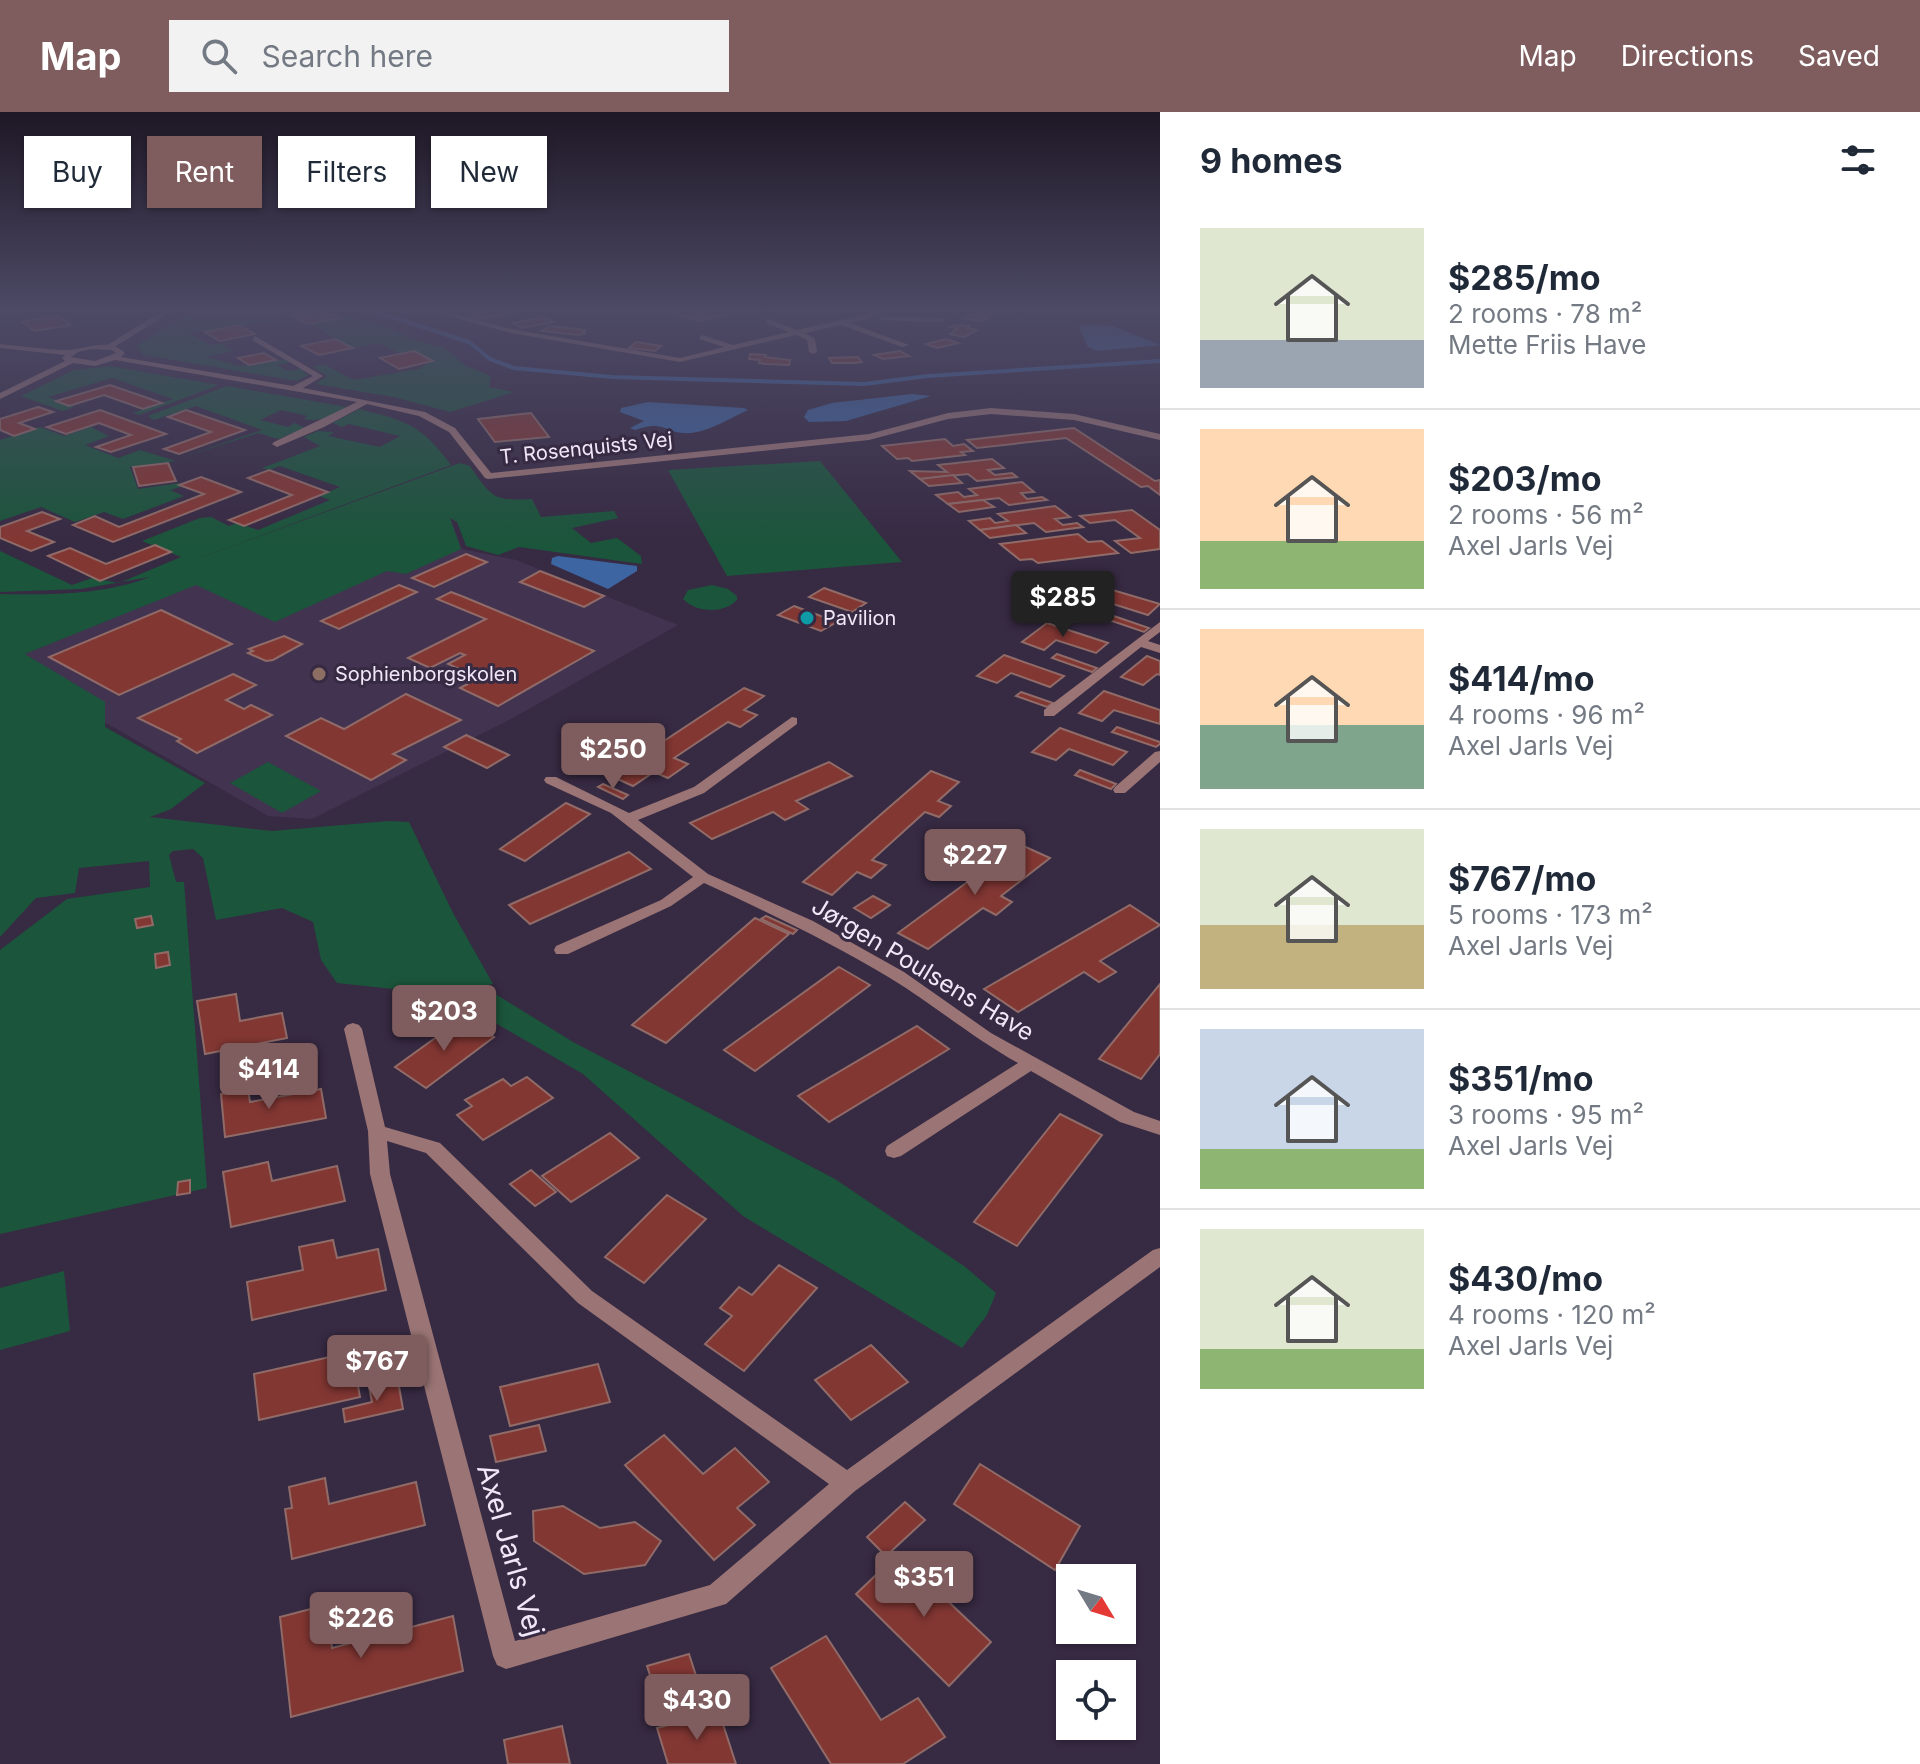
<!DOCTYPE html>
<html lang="en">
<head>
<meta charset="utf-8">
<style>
  body { margin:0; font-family:Inter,sans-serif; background:#f2f2f3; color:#1f2937; height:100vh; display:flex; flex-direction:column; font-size:30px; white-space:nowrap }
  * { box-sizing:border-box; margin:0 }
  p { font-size:26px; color:#747a83 }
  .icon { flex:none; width:44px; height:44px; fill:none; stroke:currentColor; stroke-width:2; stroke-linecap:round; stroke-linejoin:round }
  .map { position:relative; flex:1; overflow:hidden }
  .sheet { display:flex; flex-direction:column; background:#fff; width:760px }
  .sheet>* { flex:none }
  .hud { position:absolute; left:24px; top:24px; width:760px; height:72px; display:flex; gap:16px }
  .needle { width:52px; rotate:128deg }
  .buttons { position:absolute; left:1056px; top:1452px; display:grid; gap:16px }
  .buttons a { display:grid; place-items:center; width:80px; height:80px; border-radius:0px; background:#fff; box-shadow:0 2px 6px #0004; font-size:40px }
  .price { position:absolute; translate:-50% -68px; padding:0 18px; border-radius:8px; background:#7f5d5f; color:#fff; font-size:26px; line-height:52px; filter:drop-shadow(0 2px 4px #0008) }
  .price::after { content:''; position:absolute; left:50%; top:48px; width:24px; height:18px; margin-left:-12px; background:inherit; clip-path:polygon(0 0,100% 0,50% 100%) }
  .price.active { background:#222; color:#fff }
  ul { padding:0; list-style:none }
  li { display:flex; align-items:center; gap:24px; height:200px; padding:0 40px }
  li+li { border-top:2px solid #e0e1e3 }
  li span { display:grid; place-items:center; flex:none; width:224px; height:160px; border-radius:0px; color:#555 }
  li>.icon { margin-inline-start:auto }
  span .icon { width:96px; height:96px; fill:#fffc; stroke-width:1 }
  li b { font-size:34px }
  h2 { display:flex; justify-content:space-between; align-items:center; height:96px; padding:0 40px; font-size:34px }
  .pill { padding:0 28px; border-radius:0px; background:#fff; box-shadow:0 2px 6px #0004; font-size:28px; line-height:72px }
  .pill.active { background:#7f5d5f; color:#fff }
  header { display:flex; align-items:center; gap:48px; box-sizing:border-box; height:112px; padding:0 40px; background:#7f5d5f; color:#fff }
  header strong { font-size:38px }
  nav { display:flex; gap:44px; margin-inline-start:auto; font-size:28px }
  .search { width:560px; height:72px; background:#f2f2f3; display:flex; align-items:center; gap:20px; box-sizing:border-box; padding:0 28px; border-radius:0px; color:#747a83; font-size:30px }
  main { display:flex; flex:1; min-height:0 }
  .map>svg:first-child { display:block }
  .built { fill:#423351 }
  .green { fill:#1b553b }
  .water { fill:#3d65a1 }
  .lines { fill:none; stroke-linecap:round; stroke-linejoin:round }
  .stream { stroke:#3d65a1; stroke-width:4 }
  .building { fill:#833733; stroke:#906b68; stroke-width:2 }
  .minor { fill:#9b7575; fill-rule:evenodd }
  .tertiary { fill:#9b7575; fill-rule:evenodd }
  .culture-dot { fill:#0f9aa8; stroke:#372a43; stroke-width:3 }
  .education-dot { fill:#8d6e63; stroke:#372a43; stroke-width:3 }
  .labels { text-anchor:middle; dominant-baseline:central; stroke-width:6; stroke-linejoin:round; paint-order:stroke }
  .far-street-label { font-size:20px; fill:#f0e8f8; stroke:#372a43 }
  .far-poi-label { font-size:20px; fill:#f0e8f8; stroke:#372a43; text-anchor:start }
  .street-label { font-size:24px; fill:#f0e8f8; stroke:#372a43 }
  .near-street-label { font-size:28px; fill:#f0e8f8; stroke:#372a43 }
</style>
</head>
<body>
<header>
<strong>Map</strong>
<div class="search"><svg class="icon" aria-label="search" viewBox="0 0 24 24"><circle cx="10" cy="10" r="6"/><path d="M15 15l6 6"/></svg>Search here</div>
<nav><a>Map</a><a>Directions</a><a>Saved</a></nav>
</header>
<main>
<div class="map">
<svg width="1160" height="1652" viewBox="0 0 1160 1652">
  <rect width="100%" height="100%" fill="#372a43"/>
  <polygon class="built" points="445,393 462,437 516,448 678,513 511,607 312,707 268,704 106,611 77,582 16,543 193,471"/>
  <g class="green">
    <polygon points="193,198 308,198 273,205 277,208 275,209 188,221 210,233 238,230 223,233 232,239 207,245 240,254 285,247 290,250 278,253 288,259 301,257 308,263 297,269 144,243 136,234"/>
    <polygon points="329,200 386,214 411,227 445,236 466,254 491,264 489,275 514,280 450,300 394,285 316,272 327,264 313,255 324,252 353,268 418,257 432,249 414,239 401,242 379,231 353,236 310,212 339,206"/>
    <polygon points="110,254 219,273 139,303 133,301 173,287 112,266 48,285 74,295 63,299 21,284 74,258"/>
    <path d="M227,274L347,295C331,303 321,311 303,307L308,304L281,298L260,308L288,315L295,311L305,316L278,327L258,321L180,346L262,318L196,294L154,308L148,304Z"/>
    <path d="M359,297C406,309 421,312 451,353L151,464L460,351L470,354C492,386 493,389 532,387L541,405L614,399L618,406L572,416L591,431L617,426L641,444L642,452L519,435L498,443L466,434L457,410L450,406L461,437L406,462L387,459L275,510L196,473L25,542L105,590V615L205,671L171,697L150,705L272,719L389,709L409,710L453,801L493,872L440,882L337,871L321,848L313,810L282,796L216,808L203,746L193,737L173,739L169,743L176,770H184L207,1076L0,1122V838L67,787L150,775L149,749L79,756L75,781L36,786L0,825V482C49,483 104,483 150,465L81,477L0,480V439L72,473L92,466L119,471L181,445L142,429L200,406L211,405L229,414L237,411L258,418L330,388L319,384L340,375L280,354L269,358L262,356L320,334L304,325L318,319L334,320L328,324L380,335L400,324L349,312L342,315L333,311Z"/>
    <polygon points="40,315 64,324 91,315 109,324 85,333 118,346 140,338 176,349 130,355 138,377 180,371 180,375 170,378 184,384 123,407 104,400 75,410 41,395 0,409 0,328"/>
    <polygon points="820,349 902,450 727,464 668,358"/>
    <path d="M712,473L728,477L737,484V488C724,502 696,501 683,487L688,478Z"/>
    <polygon points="268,650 321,679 282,701 230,671"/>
    <polygon points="489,878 573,930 835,1067 964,1154 996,1181 987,1203 962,1236 743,1104 583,962 451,885"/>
    <polygon points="64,1159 70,1219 0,1238 0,1176"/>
  </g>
  <g class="water">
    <polygon points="1084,213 1113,214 1160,233 1097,239 1088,235 1079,215"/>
    <polygon points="912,282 931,284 846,309 809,310 804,305 808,298 832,291"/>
    <path d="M648,290L744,296L748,298C730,306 709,320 689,321C664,322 666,307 635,318L630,316L644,309L620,300L621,296Z"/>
    <polygon points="558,444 637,454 637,459 608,477 551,452 552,446"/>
  </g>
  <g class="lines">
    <polyline class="stream" points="371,198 469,230 490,247 514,256 612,265 864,272 928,264 1160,249"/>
  </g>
  <g class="building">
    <polygon points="325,198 340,206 307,212 290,203"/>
    <polygon points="495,198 513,201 479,207 471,202"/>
    <polygon points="689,198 727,198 734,201 698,209 672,202"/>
    <polygon points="977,199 994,202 981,209 963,206"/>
    <polygon points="58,203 71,213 35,219 22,210"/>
    <polygon points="544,205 553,210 522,216 513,211"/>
    <polygon points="239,213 255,222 220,229 205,220"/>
    <polygon points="956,213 969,214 967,216 977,218 964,225 950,222 958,216 951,215"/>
    <polygon points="550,214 585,218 582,221 586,221 578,223 542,219"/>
    <polygon points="335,227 353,236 319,243 301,234"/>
    <polygon points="946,227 958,231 937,236 926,232"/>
    <polygon points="636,230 661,234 655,239 629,236"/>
    <polygon points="414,239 433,249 399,257 380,246"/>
    <polygon points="900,239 909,244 883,247 874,243"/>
    <polygon points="264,241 276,248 249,253 238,246"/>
    <polygon points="750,242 766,243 765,245 790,248 789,253 765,252 759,251 760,248 749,247"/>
    <polygon points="858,245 862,250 855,251 832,251 829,246"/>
    <polygon points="110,273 162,291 143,297 104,283 69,294 56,289"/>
    <polygon points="38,295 53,300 19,311 35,317 14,324 0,318 0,307"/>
    <polygon points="100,298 166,322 111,340 96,335 131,323 99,311 66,322 47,315"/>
    <polygon points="186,298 245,318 179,342 164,337 211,320 168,305"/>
    <polygon points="531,301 549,325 495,330 478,307"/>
    <polygon points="1074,316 1155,369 1160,368 1160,383 1148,374 1141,375 1066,326 977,336 967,328"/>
    <polygon points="945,327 953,334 964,332 973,339 961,340 965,343 912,349 908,346 897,347 882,334"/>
    <polygon points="992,347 1004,356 988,358 995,363 1012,361 1017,365 977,369 968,362 920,367 910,359 947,360 938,353"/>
    <polygon points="168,351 176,369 139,374 133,355"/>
    <polygon points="269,358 328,380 244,414 229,408 292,383 248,366"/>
    <polygon points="953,363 962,371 929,374 920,367"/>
    <polygon points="201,365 241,380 113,430 73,413 95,404 119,415 204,382 179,373"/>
    <polygon points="1022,370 1034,380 1021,381 1027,387 1042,385 1047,388 1009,393 999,386 948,392 936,383 958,380 964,385 977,383 969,377"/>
    <polygon points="983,388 994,395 959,400 948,392"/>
    <polygon points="1055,394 1070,405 1055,407 1063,413 1077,411 1083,415 1046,420 1034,411 980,418 969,409 990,406 995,411 1008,409 998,402"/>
    <polygon points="1132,398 1160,418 1160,437 1131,441 1115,429 1140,426 1115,408 1090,411 1080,404"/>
    <polygon points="42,400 60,407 27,419 54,430 31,439 0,426 0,415"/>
    <polygon points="1016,413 1026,421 990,426 980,418"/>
    <polygon points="1078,422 1088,430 1102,429 1118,441 1038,451 1032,447 1020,448 1000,432"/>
    <polygon points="155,433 171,440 100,469 48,444 70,436 106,452"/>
    <polygon points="466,442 487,450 434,475 412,466"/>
    <polygon points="540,459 604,484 584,495 520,470"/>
    <polygon points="399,473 417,480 339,517 321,509"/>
    <polygon points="1099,474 1160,492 1148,503 1107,490 1097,498 1077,492"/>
    <polygon points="824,476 866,491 852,500 809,485"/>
    <polygon points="451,480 464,485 594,539 498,594 460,576 496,557 478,565 448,552 465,543 460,541 430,556 408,546 486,507 437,487"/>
    <polygon points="794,494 837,510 821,519 778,503"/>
    <polygon points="161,498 232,532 119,583 49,545"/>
    <polygon points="1108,502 1149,516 1144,520 1103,506"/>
    <polygon points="1047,511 1108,531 1096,541 1056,528 1044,538 1022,530"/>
    <polygon points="284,524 302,532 273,548 266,549 248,541 253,539 249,537"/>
    <polygon points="1057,542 1097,556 1092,560 1052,546"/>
    <polygon points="1004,543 1064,564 1050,575 1011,561 997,571 977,564"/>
    <polygon points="1147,544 1160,549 1160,563 1157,562 1143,573 1121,565"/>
    <polygon points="233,562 256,573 226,588 244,597 251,593 272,603 197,641 177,629 181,627 138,606"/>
    <polygon points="744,576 764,584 744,598 757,603 740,615 728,610 674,646 688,652 668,666 654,660 633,674 611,664"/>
    <polygon points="1104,579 1160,598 1160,612 1114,598 1102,609 1079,601"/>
    <polygon points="1021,580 1053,591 1047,595 1016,584"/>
    <polygon points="406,582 461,608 393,642 406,648 371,668 286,624 321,606 344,617"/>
    <polygon points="1117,615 1160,630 1160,632 1156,635 1112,620"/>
    <polygon points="1060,616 1127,640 1113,653 1069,637 1056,648 1032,640"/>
    <polygon points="466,623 509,643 487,656 444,635"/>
    <polygon points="829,650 852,664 796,689 808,697 785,708 773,700 712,727 690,711"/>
    <polygon points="1080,658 1116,672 1111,677 1075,663"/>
    <polygon points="931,659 959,670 938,689 951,694 939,705 925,700 872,748 886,753 871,766 857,760 832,783 803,770"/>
    <polygon points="603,672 628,683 623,687 598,675"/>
    <polygon points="566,691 590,702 525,749 500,737"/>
    <polygon points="1019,732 1050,746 1001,784 1012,790 996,803 983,796 928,837 898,821"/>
    <polygon points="629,740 651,757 530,812 509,793"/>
    <polygon points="873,784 890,793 871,806 854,796"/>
    <polygon points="1130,793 1160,813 1100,849 1116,860 1099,870 1084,860 1018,900 984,877"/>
    <polygon points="151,804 153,813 137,816 135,807"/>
    <polygon points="766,804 797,818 793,822 761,807"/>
    <polygon points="755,806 789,822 666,931 632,913"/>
    <polygon points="168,840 170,853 156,856 155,842"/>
    <polygon points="839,855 870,873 755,959 724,938"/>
    <polygon points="1160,872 1160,942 1141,967 1099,947"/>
    <polygon points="236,882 240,909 282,901 287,926 205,942 197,889"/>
    <polygon points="463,906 494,925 426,976 395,955"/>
    <polygon points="917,914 949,937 829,1010 798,984"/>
    <polygon points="527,965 553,986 483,1028 457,1003 472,994 465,988 503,967 511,974"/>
    <polygon points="248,977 250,990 321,977 326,1006 225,1025 221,982"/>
    <polygon points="1060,1002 1102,1023 1017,1134 974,1110"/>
    <polygon points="610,1021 639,1046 571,1090 542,1064"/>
    <polygon points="268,1050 272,1069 337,1054 345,1089 231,1115 223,1060"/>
    <polygon points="531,1058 556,1080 535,1094 510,1072"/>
    <polygon points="190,1068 190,1081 177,1083 178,1070"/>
    <polygon points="667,1083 706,1107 644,1171 605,1145"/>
    <polygon points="333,1128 337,1146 378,1137 386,1178 252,1208 247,1170 303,1158 299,1135"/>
    <polygon points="779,1153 817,1176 744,1259 705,1232 732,1204 720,1196 739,1175 752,1183"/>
    <polygon points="871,1233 908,1270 851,1308 815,1268"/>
    <polygon points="352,1240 360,1285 259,1308 254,1262"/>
    <polygon points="598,1252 610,1290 510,1314 500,1275"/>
    <polygon points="398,1269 403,1297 345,1310 343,1297 372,1290 369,1275"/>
    <polygon points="539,1313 546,1339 496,1350 490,1324"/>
    <polygon points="664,1323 703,1362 735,1336 769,1370 737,1396 755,1413 714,1448 625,1353"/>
    <polygon points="980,1352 1080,1414 1055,1458 954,1392"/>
    <polygon points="325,1366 329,1392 416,1370 425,1413 292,1447 285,1397 292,1396 289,1375"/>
    <polygon points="905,1390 925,1408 886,1444 867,1425"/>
    <polygon points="563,1394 600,1416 635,1410 661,1429 645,1453 584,1462 534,1429 533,1399"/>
    <polygon points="898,1442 991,1530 949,1574 856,1482"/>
    <polygon points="326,1493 332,1536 453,1504 463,1559 291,1605 280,1505"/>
    <polygon points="826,1524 881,1608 918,1586 945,1625 903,1652 831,1652 771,1556"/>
    <polygon points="689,1542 703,1585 661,1597 647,1554"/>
    <polygon points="719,1600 736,1652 668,1652 657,1616"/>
    <polygon points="562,1614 570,1652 508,1652 504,1628"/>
  </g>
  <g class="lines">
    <g class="minor">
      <polygon points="427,198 441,198 511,217 680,246 724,235 699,227 702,223 733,233 789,220 765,211 768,207 797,218 885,198 900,198 850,211 909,233 902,235 841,213 805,221 815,227 817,240 813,242 809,240 807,228 796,223 680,250 511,221"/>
      <polygon points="883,204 941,206 945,208 941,210 880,208"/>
      <path d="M255,224L323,264L303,276L425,300L455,316L491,361L869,322L948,301L991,296L1074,302L1160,322V328L1074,308L991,302L948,307L869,328L488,367L485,366L449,320L419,304L367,292L324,315L277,335L272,332L274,330L357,290L115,248L95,254L73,251L0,287V281L65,249L62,246L65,243L0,236V232C21,234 43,237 64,238C85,239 106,224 125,241L121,245L293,274L313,264L252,228ZM91,237L112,238L116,241L95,249L71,245L78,240Z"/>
      <polygon points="1160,510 1160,520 1148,529 1160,533 1160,541 1141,535 1054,604 1044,604 1044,598"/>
      <path d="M792,605L797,606V612L704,681L638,708L708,762L813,809L904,860L991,921L1134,1000L1160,1009V1023L1120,1010L1031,959L901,1044L894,1046L887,1044L885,1039L887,1034L1018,951C973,926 934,893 890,866C830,830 768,800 704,771L671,794L568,842H556L554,838L556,834L661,788L693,765L611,701L546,671L544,668L546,665H556L629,701L694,675Z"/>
      <polygon points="1160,639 1160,650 1125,681 1115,681 1113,678 1115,675 1155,640"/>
      <path d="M353,911L359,913L362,917L385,1015L440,1031L592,1179L847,1358L1153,1138L1160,1136V1155L855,1379L726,1492L506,1557L497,1553L493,1544L370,1062L368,1019L344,917L347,913ZM387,1029L426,1041L578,1191L829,1372L710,1473L515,1529L390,1062Z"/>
    </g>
    <polygon class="tertiary" points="164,198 174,198 111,237 104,235"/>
  </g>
  <linearGradient id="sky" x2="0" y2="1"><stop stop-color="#1e1725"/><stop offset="0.46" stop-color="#4d4a66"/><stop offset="1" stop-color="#4d4a66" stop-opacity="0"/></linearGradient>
  <rect width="1160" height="430" fill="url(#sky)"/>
  <circle class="culture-dot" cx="807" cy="506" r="8"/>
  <circle class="education-dot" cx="319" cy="562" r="8"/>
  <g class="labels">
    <g class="far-street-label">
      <text transform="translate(586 336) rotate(-6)">T. Rosenquists Vej</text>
    </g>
    <g class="far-poi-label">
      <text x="823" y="506">Pavilion</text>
      <text x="335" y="562">Sophienborgskolen</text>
    </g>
    <g class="street-label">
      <text transform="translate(923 857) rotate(31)">Jørgen Poulsens Have</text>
    </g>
    <g class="near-street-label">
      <text transform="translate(511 1438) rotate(74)">Axel Jarls Vej</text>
    </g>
  </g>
</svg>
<div class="buttons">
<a><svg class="needle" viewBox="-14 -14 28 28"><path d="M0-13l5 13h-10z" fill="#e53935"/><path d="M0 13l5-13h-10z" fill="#747a83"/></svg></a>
<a><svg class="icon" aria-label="locate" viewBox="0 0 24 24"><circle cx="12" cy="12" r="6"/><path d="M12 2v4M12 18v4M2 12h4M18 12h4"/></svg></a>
</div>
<b class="price active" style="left:1063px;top:527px">$285</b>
<b class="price" style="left:613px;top:679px">$250</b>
<b class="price" style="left:975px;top:785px">$227</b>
<b class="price" style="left:444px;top:941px">$203</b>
<b class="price" style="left:269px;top:999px">$414</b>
<b class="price" style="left:377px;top:1291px">$767</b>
<b class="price" style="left:924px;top:1507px">$351</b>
<b class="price" style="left:361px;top:1548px">$226</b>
<b class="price" style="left:697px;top:1630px">$430</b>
<div class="hud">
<a class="pill">Buy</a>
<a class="pill active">Rent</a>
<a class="pill">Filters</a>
<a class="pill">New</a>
</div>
</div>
<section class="sheet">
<h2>9 homes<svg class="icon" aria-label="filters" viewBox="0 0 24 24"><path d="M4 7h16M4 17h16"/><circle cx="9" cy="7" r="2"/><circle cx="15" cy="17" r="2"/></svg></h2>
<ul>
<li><span style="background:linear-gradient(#dfe7d0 70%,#9aa5b1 0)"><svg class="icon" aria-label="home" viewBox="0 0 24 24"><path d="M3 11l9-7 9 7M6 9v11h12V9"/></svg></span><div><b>$285/mo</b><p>2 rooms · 78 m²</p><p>Mette Friis Have</p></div></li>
<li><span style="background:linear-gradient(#ffd9b3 70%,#8fb573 0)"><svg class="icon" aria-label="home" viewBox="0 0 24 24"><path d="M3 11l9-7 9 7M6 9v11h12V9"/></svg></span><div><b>$203/mo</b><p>2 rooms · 56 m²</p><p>Axel Jarls Vej</p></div></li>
<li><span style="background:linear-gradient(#ffd9b3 60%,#7fa58c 0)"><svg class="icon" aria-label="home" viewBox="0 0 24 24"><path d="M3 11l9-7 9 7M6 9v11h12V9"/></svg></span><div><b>$414/mo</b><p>4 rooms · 96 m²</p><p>Axel Jarls Vej</p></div></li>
<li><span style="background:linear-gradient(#dfe7d0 60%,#c2b280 0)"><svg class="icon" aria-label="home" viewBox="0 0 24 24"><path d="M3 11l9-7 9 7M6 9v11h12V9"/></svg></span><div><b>$767/mo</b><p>5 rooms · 173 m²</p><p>Axel Jarls Vej</p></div></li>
<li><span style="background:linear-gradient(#c9d6e8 75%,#8fb573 0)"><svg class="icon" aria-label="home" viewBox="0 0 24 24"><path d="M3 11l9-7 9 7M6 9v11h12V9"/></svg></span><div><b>$351/mo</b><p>3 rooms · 95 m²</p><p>Axel Jarls Vej</p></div></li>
<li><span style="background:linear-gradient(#dfe7d0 75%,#8fb573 0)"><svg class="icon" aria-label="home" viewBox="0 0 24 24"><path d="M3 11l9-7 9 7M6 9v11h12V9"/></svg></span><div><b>$430/mo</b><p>4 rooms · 120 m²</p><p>Axel Jarls Vej</p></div></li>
</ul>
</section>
</main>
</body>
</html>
